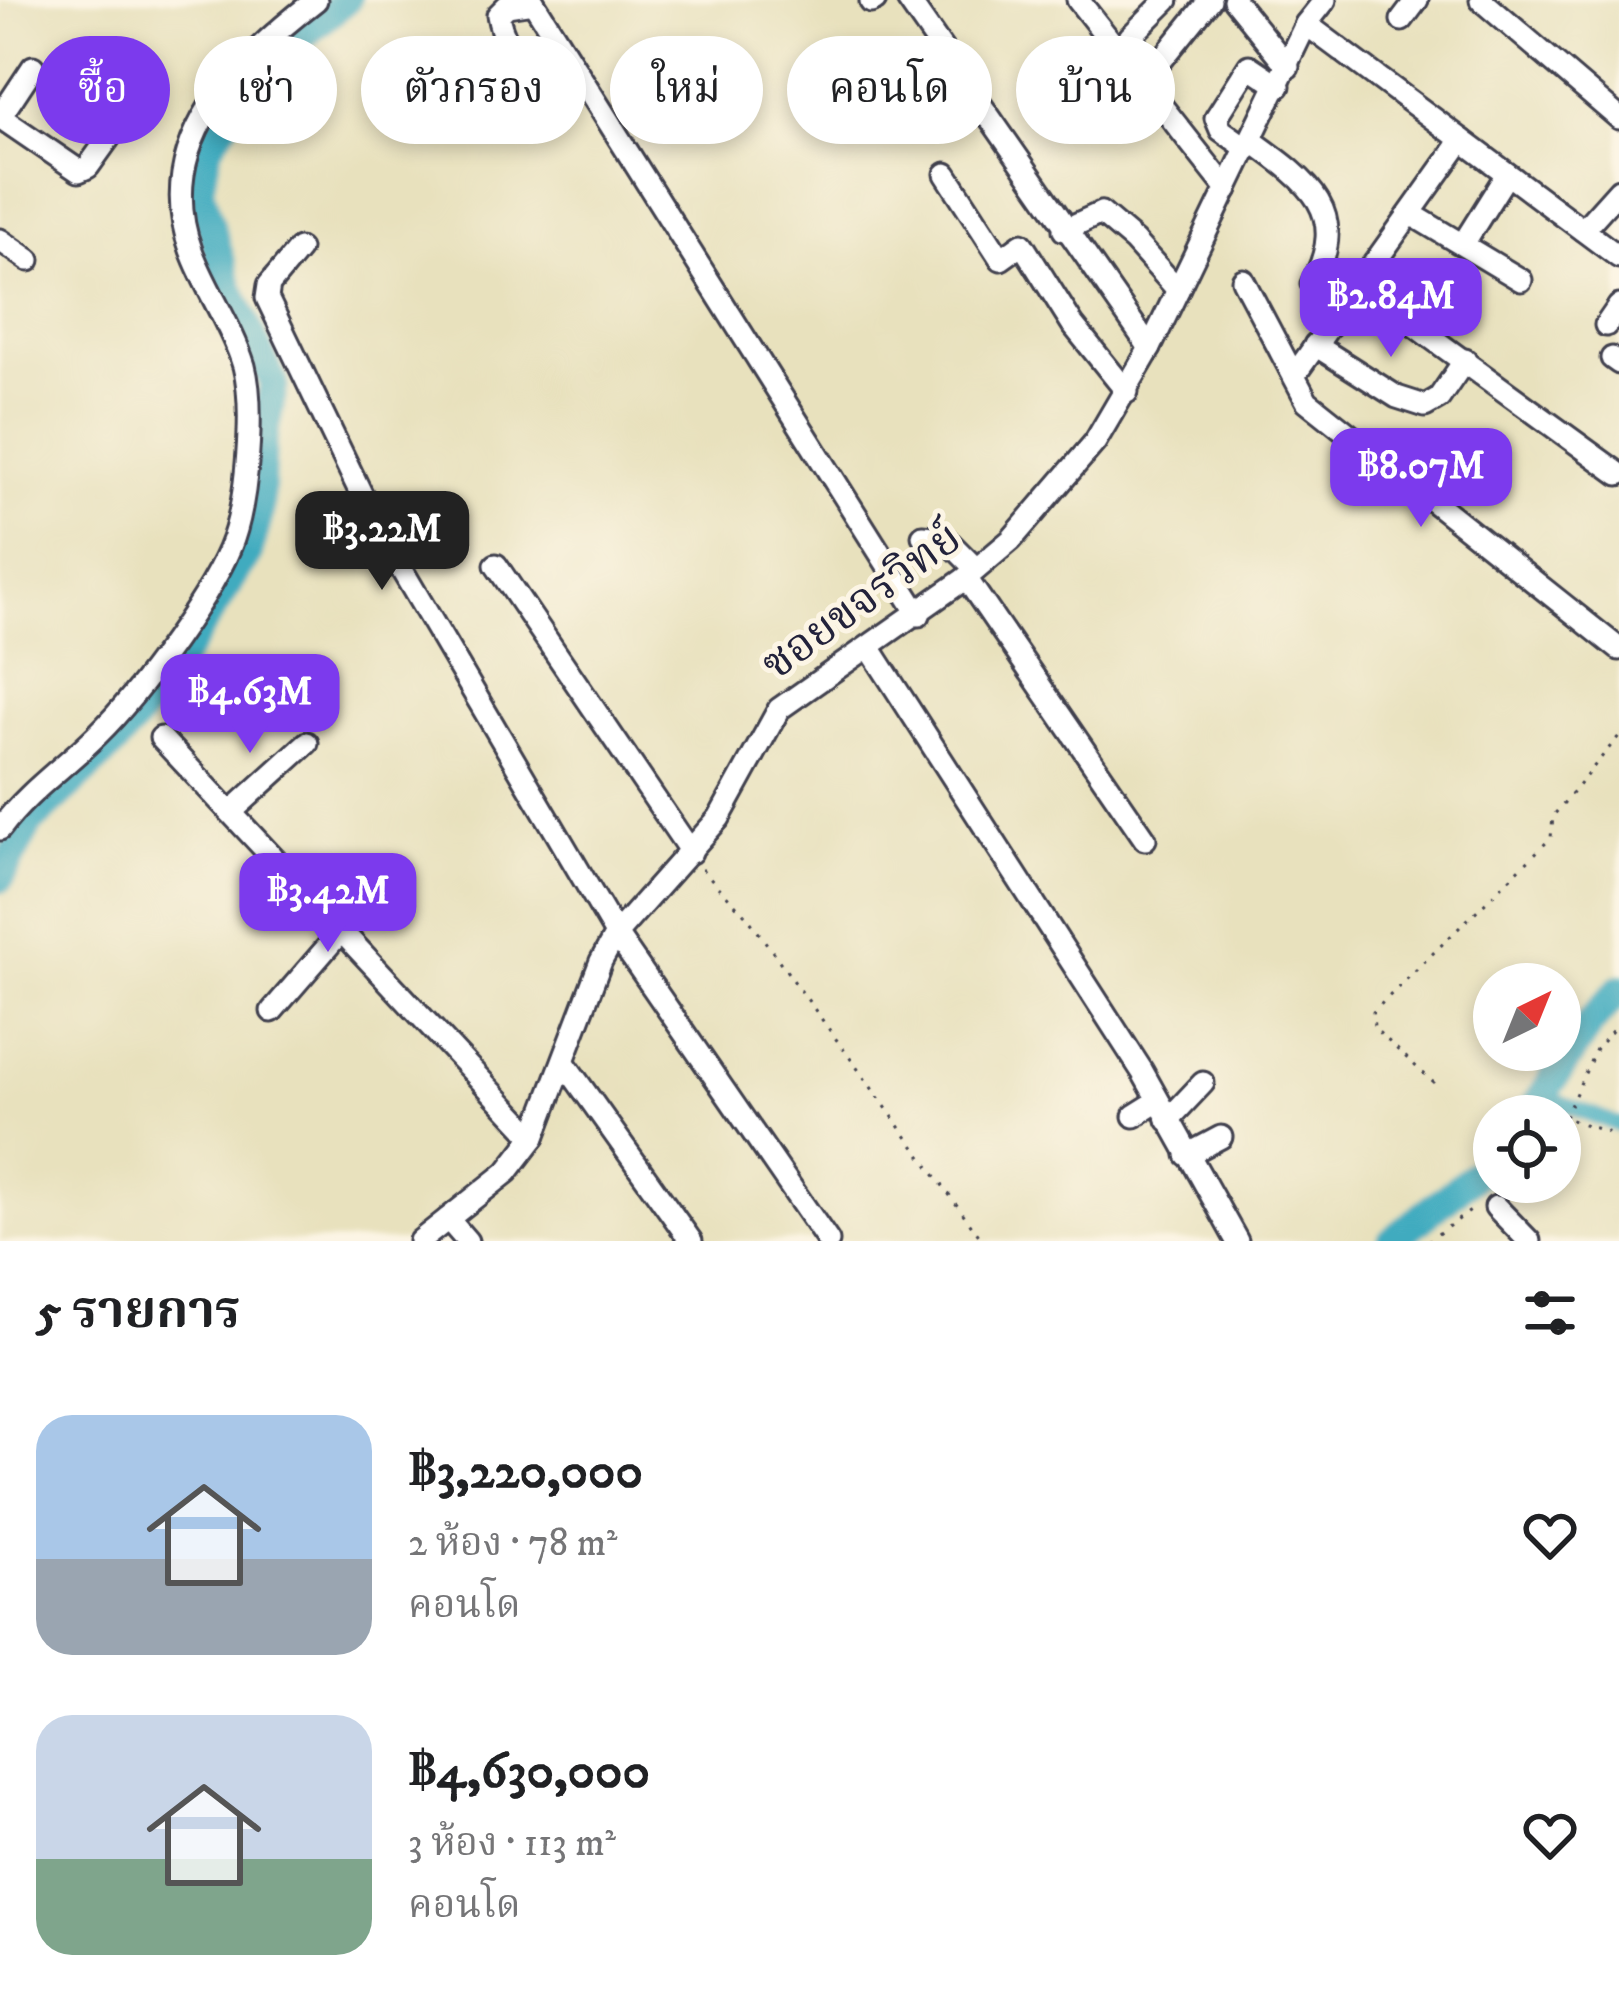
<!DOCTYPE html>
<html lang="th">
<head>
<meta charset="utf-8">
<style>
  body { margin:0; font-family:"IM FELL DW Pica","Noto Serif Thai",serif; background:#f2f2f2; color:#202124; height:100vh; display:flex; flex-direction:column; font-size:45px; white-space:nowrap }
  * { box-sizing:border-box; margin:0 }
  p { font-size:39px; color:#757577 }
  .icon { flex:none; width:66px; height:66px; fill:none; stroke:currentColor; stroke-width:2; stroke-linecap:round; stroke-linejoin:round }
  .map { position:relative; height:1241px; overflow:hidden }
  .details { display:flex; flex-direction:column; background:#fff; flex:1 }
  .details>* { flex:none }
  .top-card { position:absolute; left:36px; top:36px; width:1548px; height:108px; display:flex; gap:24px }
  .needle { width:78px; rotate:43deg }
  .fabs { position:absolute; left:1473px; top:963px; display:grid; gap:24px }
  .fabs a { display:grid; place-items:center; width:108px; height:108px; border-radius:50%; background:#fff; box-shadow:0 6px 18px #0003; font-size:60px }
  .price { position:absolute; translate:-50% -102px; padding:0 27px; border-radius:24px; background:#7c3aed; color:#fff; font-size:39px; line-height:78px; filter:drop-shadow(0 3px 6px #0008) }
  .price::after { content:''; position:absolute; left:50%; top:72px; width:36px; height:27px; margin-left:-18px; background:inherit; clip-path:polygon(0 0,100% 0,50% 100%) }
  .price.on { background:#222; color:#fff }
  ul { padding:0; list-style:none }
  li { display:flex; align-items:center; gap:36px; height:300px; padding:0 36px }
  li span { display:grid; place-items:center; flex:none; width:336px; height:240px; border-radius:36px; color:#555 }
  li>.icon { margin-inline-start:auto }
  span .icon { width:144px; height:144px; fill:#fffc; stroke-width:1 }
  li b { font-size:51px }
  h2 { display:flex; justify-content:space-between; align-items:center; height:144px; padding:0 36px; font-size:51px }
  .pill { padding:0 42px; border-radius:54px; background:#fff; box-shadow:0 6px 18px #0003; font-size:42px; line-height:108px }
  .pill.on { background:#7c3aed; color:#fff }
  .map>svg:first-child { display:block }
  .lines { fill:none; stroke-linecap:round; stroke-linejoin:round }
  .canal { stroke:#3fabbf; stroke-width:16 }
  .river { stroke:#3fabbf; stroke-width:30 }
  .minor-casing { stroke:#403f4e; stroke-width:27 }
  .path { stroke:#403f4e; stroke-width:3; stroke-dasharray:3 9; stroke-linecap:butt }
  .minor { stroke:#fff; stroke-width:21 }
  .labels { text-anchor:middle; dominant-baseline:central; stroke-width:10; stroke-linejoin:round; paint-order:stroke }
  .street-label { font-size:45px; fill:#22223b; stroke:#fcf5e5 }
</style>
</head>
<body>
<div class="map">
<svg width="1619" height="1241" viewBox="0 0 1619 1241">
  <rect width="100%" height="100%" fill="#fcf5e5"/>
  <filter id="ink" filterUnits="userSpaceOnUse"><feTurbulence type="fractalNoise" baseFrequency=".00833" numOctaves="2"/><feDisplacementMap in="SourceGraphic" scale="24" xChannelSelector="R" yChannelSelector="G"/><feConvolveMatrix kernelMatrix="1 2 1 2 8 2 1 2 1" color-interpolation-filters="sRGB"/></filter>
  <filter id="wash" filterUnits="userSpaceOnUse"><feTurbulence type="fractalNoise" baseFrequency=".004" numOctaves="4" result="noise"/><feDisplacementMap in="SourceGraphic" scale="48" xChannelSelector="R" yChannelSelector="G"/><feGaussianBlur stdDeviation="2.7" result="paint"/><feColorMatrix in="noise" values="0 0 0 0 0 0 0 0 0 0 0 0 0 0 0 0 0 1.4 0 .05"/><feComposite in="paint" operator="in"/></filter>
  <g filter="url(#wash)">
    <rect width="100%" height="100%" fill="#e8e1bd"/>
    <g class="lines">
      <polyline class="canal" points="1543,1096 1619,1125"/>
      <g class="river">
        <polyline points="0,878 29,823 115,743 160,689 248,553 259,514 262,443 274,384 229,288 199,189 208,147 259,71 346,0"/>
        <polyline points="1529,1116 1590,1023 1619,990"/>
        <polyline points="1392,1241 1494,1159"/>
      </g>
    </g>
  </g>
  <g filter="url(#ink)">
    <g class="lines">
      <g class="minor-casing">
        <g id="minor">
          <polyline points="532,0 919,615"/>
          <polyline points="908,0 1150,348"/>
          <polyline points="1078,0 1227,189"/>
          <polyline points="1234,0 1288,67"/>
          <polyline points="1481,0 1619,118"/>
          <path d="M533,2L507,6L498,15C505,56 538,81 578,76"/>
          <polyline points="871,2 875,0"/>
          <polyline points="1402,20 1417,0"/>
          <polyline points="1306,24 1619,257"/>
          <polyline points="33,67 0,117 79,171 88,167 131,107"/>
          <polyline points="1153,70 1130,37 1167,0"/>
          <polyline points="1143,83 1210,0"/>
          <path d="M1252,141C1309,182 1351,212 1312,284"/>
          <polyline points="1248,149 1221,130 1216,118 1249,66 1279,86"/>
          <polyline points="946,174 1001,259 1022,244 1073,325 1127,392"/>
          <polyline points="1411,214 1521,280"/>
          <polyline points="1064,230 1101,213 1134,241 1178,290"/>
          <polyline points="1583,230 1619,190"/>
          <polyline points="0,240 29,260"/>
          <polyline points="1463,244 1507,174"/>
          <polyline points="299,249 269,285 267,298 379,531 616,934 828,1241"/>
          <polyline points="1243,280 1307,401 1619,649"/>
          <polyline points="1360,286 1619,474"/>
          <polyline points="1606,325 1619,306"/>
          <polyline points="1315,345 1397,397 1425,406 1439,398 1465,360"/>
          <polyline points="1612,358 1619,363"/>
          <polyline points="1296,373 1462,140"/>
          <polyline points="923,536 945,538 976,569"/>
          <polyline points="496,565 691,852"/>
          <polyline points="966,578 1145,839"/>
          <polyline points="869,647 1142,1071 1237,1241"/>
          <polyline points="161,738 534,1137"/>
          <polyline points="231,812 307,743"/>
          <path d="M0,829C28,791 65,767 98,734C138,695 215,591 233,539C247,499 255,407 244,366C232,326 205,289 191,250C152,142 237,61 316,0"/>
          <polyline points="272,1011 343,929"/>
          <polyline points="565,1064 691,1241"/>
          <polyline points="1134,1116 1158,1101"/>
          <polyline points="1168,1120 1203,1083"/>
          <polyline points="1187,1155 1221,1137"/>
          <polyline points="1496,1207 1529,1241"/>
          <polyline points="448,1219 467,1241"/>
          <polyline points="420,1241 507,1172 534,1137 601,961 616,934 719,818 779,709 966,578 1011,540 1095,442 1150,348 1306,24 1325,0"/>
        </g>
      </g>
      <g class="path">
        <polyline points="702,869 748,918 983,1241"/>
        <polyline points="1434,1083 1374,1028 1373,1012 1551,838 1553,816 1619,736"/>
        <polyline points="1560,1116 1619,1136"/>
        <polyline points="1565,1117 1596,1049 1619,1023"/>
        <polyline points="1428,1241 1476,1207"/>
      </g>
      <use href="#minor" class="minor"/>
    </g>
  </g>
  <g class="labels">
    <g class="street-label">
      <text transform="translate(862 602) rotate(-36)">ซอยขจรวิทย์</text>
    </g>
  </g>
</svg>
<div class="fabs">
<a><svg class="needle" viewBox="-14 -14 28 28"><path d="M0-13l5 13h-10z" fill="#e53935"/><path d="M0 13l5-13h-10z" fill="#757577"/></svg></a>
<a><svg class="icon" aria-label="locate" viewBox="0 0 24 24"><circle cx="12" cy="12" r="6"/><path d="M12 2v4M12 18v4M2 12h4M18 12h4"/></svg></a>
</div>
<b class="price" style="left:1391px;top:360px">฿2.84M</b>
<b class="price" style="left:1421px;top:530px">฿8.07M</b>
<b class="price on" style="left:382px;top:593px">฿3.22M</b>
<b class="price" style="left:250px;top:756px">฿4.63M</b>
<b class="price" style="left:328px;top:955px">฿3.42M</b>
<div class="top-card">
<a class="pill on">ซื้อ</a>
<a class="pill">เช่า</a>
<a class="pill">ตัวกรอง</a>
<a class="pill">ใหม่</a>
<a class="pill">คอนโด</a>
<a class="pill">บ้าน</a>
</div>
</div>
<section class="details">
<h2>5 รายการ<svg class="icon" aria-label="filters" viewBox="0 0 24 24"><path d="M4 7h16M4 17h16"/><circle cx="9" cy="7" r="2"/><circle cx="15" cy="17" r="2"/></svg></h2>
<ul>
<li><span style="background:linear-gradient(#a9c7e8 60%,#9aa5b1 0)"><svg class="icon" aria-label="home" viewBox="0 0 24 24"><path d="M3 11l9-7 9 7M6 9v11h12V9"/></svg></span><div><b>฿3,220,000</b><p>2 ห้อง · 78 m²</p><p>คอนโด</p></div><svg class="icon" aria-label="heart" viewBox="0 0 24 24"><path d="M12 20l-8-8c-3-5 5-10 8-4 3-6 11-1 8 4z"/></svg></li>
<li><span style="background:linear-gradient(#c9d6e8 60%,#7fa58c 0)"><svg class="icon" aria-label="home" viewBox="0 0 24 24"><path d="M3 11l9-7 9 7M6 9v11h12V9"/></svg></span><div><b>฿4,630,000</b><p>3 ห้อง · 113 m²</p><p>คอนโด</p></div><svg class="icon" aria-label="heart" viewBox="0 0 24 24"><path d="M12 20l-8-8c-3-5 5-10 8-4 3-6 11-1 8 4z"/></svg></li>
</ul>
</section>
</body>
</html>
